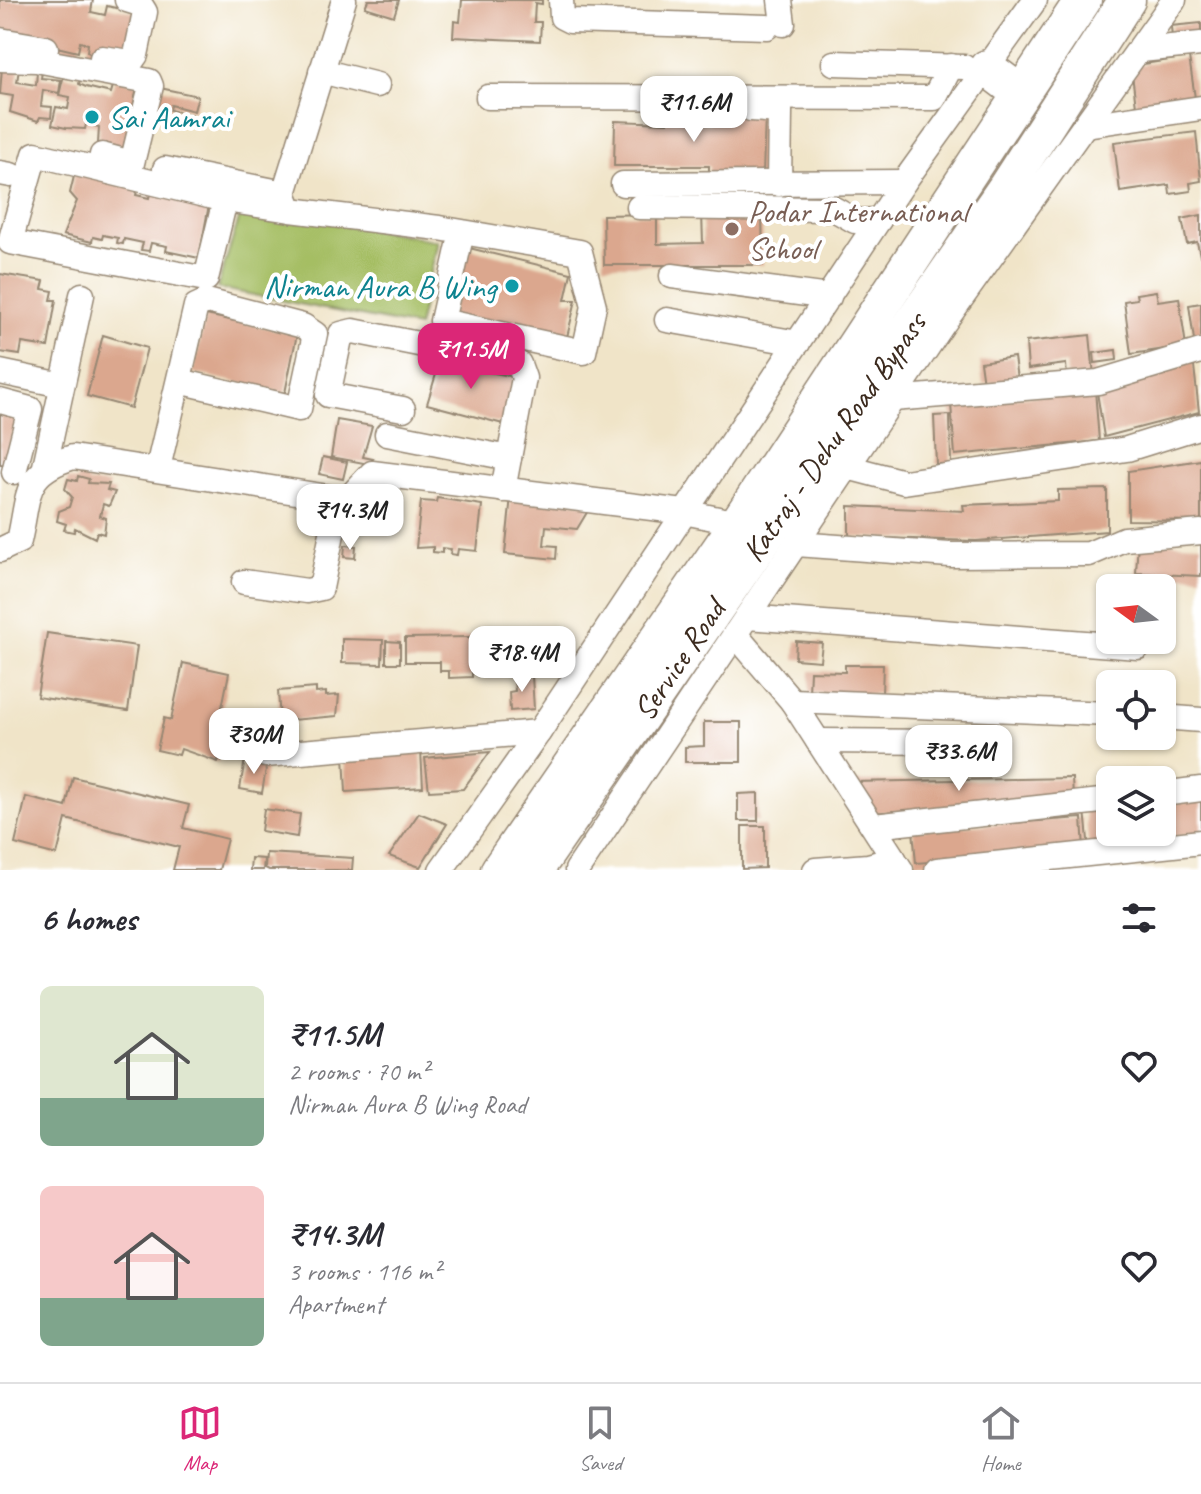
<!DOCTYPE html>
<html lang="en">
<head>
<meta charset="utf-8">
<style>
  body { margin:0; font-family:Caveat,sans-serif; background:#f2f2f3; color:#2b2b33; height:100vh; display:flex; flex-direction:column; font-size:30px; white-space:nowrap }
  * { box-sizing:border-box; margin:0 }
  p { font-size:26px; color:#7c7c81 }
  .icon { flex:none; width:44px; height:44px; fill:none; stroke:currentColor; stroke-width:2; stroke-linecap:round; stroke-linejoin:round }
  .map { position:relative; height:870px; overflow:hidden }
  .panel { display:flex; flex-direction:column; background:#fff; flex:1 }
  .panel>* { flex:none }
  .needle { width:52px; rotate:285deg }
  .controls { position:absolute; left:1096px; top:574px; display:grid; gap:16px }
  .controls a { display:grid; place-items:center; width:80px; height:80px; border-radius:12px; background:#fff; box-shadow:0 2px 6px #0004; font-size:40px }
  .price { position:absolute; translate:-50% -68px; padding:0 18px; border-radius:16px; background:#fff; color:#222; font-size:26px; line-height:52px; filter:drop-shadow(0 2px 4px #0008) }
  .price::after { content:''; position:absolute; left:50%; top:48px; width:24px; height:18px; margin-left:-12px; background:inherit; clip-path:polygon(0 0,100% 0,50% 100%) }
  .price.active { background:#db2777; color:#fff }
  ul { padding:0; list-style:none }
  li { display:flex; align-items:center; gap:24px; height:200px; padding:0 40px }
  li span { display:grid; place-items:center; flex:none; width:224px; height:160px; border-radius:12px; color:#555 }
  li>.icon { margin-inline-start:auto }
  span .icon { width:96px; height:96px; fill:#fffc; stroke-width:1 }
  li b { font-size:34px }
  h2 { display:flex; justify-content:space-between; align-items:center; height:96px; padding:0 40px; font-size:34px }
  .dock { display:flex; justify-content:space-around; align-items:center; height:112px; border-top:2px solid #e1e1e2; background:#fff; font-size:22px; color:#7c7c81 }
  .dock a { display:grid; justify-items:center; gap:4px }
  .dock .active { color:#db2777 }
  .map>svg:first-child { display:block }
  .green { fill:#a5be64; stroke:#707441; stroke-width:2 }
  .building { fill:#dba78e }
  .lines { fill:none; stroke-linecap:round; stroke-linejoin:round }
  .minor-casing { stroke:#968773; stroke-width:27 }
  .highway-casing { stroke:#968773; stroke-width:39 }
  .minor { stroke:#fff; stroke-width:24 }
  .highway { stroke:#fff; stroke-width:36 }
  .culture-dot { fill:#0f9aa8; stroke:#fff; stroke-width:3 }
  .education-dot { fill:#8d6e63; stroke:#fff; stroke-width:3 }
  .labels { text-anchor:middle; dominant-baseline:central; stroke-width:8; stroke-linejoin:round; paint-order:stroke }
  .culture-label { font-size:32px; fill:#0d838f; stroke:#fff; text-anchor:start }
  .education-label { font-size:32px; fill:#785e54; stroke:#fff; text-anchor:start }
  .street-label { font-size:32px; fill:#3b2a1e; stroke:#fff }
</style>
</head>
<body>
<div class="map">
<svg width="1201" height="870" viewBox="0 0 1201 870">
  <rect width="100%" height="100%" fill="#fff"/>
  <filter id="ink" filterUnits="userSpaceOnUse"><feTurbulence type="fractalNoise" baseFrequency=".0125" numOctaves="2"/><feDisplacementMap in="SourceGraphic" scale="16" xChannelSelector="R" yChannelSelector="G"/><feConvolveMatrix kernelMatrix="1 2 1 2 8 2 1 2 1" color-interpolation-filters="sRGB"/></filter>
  <filter id="wash" filterUnits="userSpaceOnUse"><feTurbulence type="fractalNoise" baseFrequency=".006" numOctaves="4" result="noise"/><feDisplacementMap in="SourceGraphic" scale="32" xChannelSelector="R" yChannelSelector="G"/><feGaussianBlur stdDeviation="1.8" result="paint"/><feColorMatrix in="noise" values="0 0 0 0 0 0 0 0 0 0 0 0 0 0 0 0 0 1.4 0 .05"/><feComposite in="paint" operator="in"/></filter>
  <g filter="url(#wash)">
    <rect width="100%" height="100%" fill="#f0e4c8"/>
    <polygon class="green" points="242,210 341,223 438,241 418,327 217,288"/>
    <g id="blocks">
      <g class="building">
        <polygon points="0,0 93,0 91,12 105,15 107,6 138,13 129,54 95,55 87,52 88,44 80,42 78,52 6,35 7,30 0,28"/>
        <polygon points="368,0 399,0 394,16 365,7"/>
        <polygon points="462,0 542,0 542,4 535,3 534,22 541,22 540,41 453,37 454,21 460,22"/>
        <polygon points="1201,23 1201,35 1172,38 1171,26"/>
        <polygon points="1189,57 1195,98 1136,106 1131,66"/>
        <polygon points="2,67 19,69 17,82 36,85 37,72 42,72 41,78 61,80 59,93 43,90 41,106 52,107 51,118 40,117 38,121 10,112 13,96 0,94"/>
        <polygon points="64,75 80,79 79,84 86,87 111,93 115,79 138,84 123,150 98,144 99,127 86,124 85,129 66,128 52,125 56,107 68,109 70,97 59,95"/>
        <polygon points="160,88 198,96 194,111 171,105 170,110 193,115 192,123 153,118"/>
        <polygon points="710,113 765,115 763,175 709,173 709,166 614,166 615,121 667,123 667,116 693,117 693,123 710,124"/>
        <polygon points="1196,132 1201,181 1190,183 1191,191 1170,194 1169,185 1120,192 1114,142"/>
        <polygon points="75,172 138,186 136,195 149,198 151,190 210,199 199,258 166,251 167,246 151,243 149,251 141,250 143,243 124,239 123,244 117,243 118,238 103,235 102,239 93,237 92,242 63,235 77,201 70,193"/>
        <polygon points="762,212 763,265 604,265 603,215 657,214 657,244 703,243 702,213"/>
        <polygon points="1201,215 1201,256 1200,256 1197,242 1187,244 1182,219"/>
        <polygon points="465,247 571,273 565,300 576,300 566,341 450,318"/>
        <polygon points="0,274 44,281 42,289 53,291 51,300 56,300 48,347 22,343 20,355 0,352"/>
        <polygon points="1156,291 1158,301 1179,298 1186,346 1131,354 1124,301 1137,299 1136,294"/>
        <polygon points="1201,303 1201,340 1194,340 1189,305"/>
        <polygon points="206,315 297,334 285,393 193,373"/>
        <polygon points="103,335 147,348 131,408 87,396"/>
        <polygon points="1090,335 1094,376 1067,376 1066,364 1028,369 1026,342"/>
        <polygon points="1116,350 1117,360 1095,363 1094,353"/>
        <polygon points="1014,357 1017,379 983,384 980,362"/>
        <polygon points="1193,357 1199,412 1104,437 1097,392"/>
        <polygon points="471,359 469,368 514,377 503,424 427,404 440,361 456,363"/>
        <polygon points="1095,390 1099,441 955,455 951,404"/>
        <polygon points="0,405 19,409 6,465 0,464"/>
        <polygon points="950,415 951,464 936,464 934,416"/>
        <polygon points="337,420 372,426 363,457 373,459 369,464 331,457"/>
        <polygon points="323,457 347,462 343,479 319,474"/>
        <polygon points="1201,460 1201,521 1128,520 1128,471"/>
        <polygon points="78,476 89,479 88,483 109,484 107,490 115,492 109,506 103,504 100,516 106,518 104,534 97,532 95,538 75,528 74,532 64,530 66,524 57,521 59,511 69,507 72,497 65,489 68,479 77,481"/>
        <polygon points="1107,489 1107,531 976,541 849,537 849,506 964,511 963,505 1058,501 1058,490"/>
        <polygon points="511,496 592,504 577,529 546,526 544,545 557,546 556,559 505,554"/>
        <polygon points="437,498 482,505 477,551 458,549 457,555 450,554 451,549 442,548 442,553 433,552 433,547 416,548 421,501 436,502"/>
        <polygon points="1138,541 1201,544 1201,576 1136,573"/>
        <polygon points="345,545 356,546 355,558 344,557"/>
        <polygon points="47,633 137,646 128,711 37,697"/>
        <polygon points="529,636 529,664 512,664 512,675 502,675 503,672 472,672 472,677 449,678 449,671 440,671 440,662 405,662 405,638"/>
        <polygon points="342,639 383,640 382,664 342,663"/>
        <polygon points="386,641 400,642 400,663 386,663"/>
        <polygon points="796,641 822,643 820,661 795,659"/>
        <polygon points="183,663 229,673 217,732 224,733 218,762 181,749 179,755 157,750 164,718 171,720"/>
        <polygon points="845,665 883,665 882,694 809,693 810,671 845,672"/>
        <polygon points="532,676 534,709 510,711 509,692 515,691 514,677"/>
        <polygon points="316,688 316,693 326,692 326,696 339,695 337,716 280,721 278,691"/>
        <polygon points="704,722 741,722 741,762 685,762 685,747 704,746"/>
        <polygon points="421,751 423,787 346,792 344,756"/>
        <polygon points="490,752 463,789 429,791 425,758"/>
        <polygon points="245,759 267,763 262,793 240,789"/>
        <polygon points="73,777 189,805 183,828 227,839 219,870 173,870 179,847 66,819 57,855 15,844 26,797 66,807"/>
        <polygon points="1072,778 1073,798 871,813 851,782"/>
        <polygon points="758,793 758,821 738,821 738,794"/>
        <polygon points="1201,801 1201,832 1089,850 1085,810 1110,808 1110,832 1162,832 1162,804"/>
        <polygon points="264,809 300,814 297,837 261,831"/>
        <polygon points="419,813 447,824 420,867 389,856"/>
        <polygon points="1082,818 1084,850 916,863 913,830"/>
        <polygon points="742,826 765,826 765,868 742,869"/>
        <polygon points="266,853 353,858 352,870 269,870 265,868"/>
        <polygon points="251,858 264,859 263,870 250,870"/>
      </g>
    </g>
  </g>
  <g filter="url(#ink)">
    <use href="#blocks" fill-opacity="0" stroke="#968773" stroke-width="2"/>
    <g class="lines">
      <g class="minor-casing">
        <g id="minor">
          <polyline points="561,0 562,17 570,21 767,27"/>
          <polyline points="780,0 783,24"/>
          <polyline points="0,40 46,48"/>
          <polyline points="1141,50 1201,44"/>
          <polyline points="102,58 131,62 136,55 145,12 140,4 127,0"/>
          <polyline points="0,59 36,60 149,81 151,86 132,163 102,155"/>
          <polyline points="834,63 964,67"/>
          <polyline points="321,71 377,85"/>
          <polyline points="488,97 934,98 951,66"/>
          <polyline points="751,109 780,111 779,184"/>
          <polyline points="1086,125 1201,108"/>
          <polyline points="165,169 284,193"/>
          <polyline points="0,173 11,175"/>
          <polyline points="623,184 904,182"/>
          <polyline points="284,193 291,210 439,228 580,252 594,306 584,352 442,321 462,232"/>
          <polyline points="284,193 344,0"/>
          <polyline points="225,200 206,279 10,242 35,154 225,200 291,210"/>
          <polyline points="639,207 834,209 855,221 879,220"/>
          <polyline points="672,276 829,297"/>
          <polyline points="667,320 798,343"/>
          <polyline points="0,372 62,385"/>
          <polyline points="893,399 1098,382 1201,351"/>
          <polyline points="0,401 30,409 14,472"/>
          <polyline points="403,409 328,395 341,334 353,331 519,364 524,378 503,490"/>
          <polyline points="387,434 509,458"/>
          <polyline points="45,466 82,295"/>
          <polyline points="847,467 904,482 1127,449 1201,426"/>
          <polyline points="158,468 196,306 207,301 303,326 315,334 299,409 179,381"/>
          <polyline points="796,544 950,555 1089,554 1124,539 1201,532"/>
          <path d="M0,550L19,541C30,494 22,473 73,457L347,500L372,473L684,512L738,523"/>
          <polyline points="244,582 307,591 321,588 339,499"/>
          <polyline points="747,617 1138,647"/>
          <polyline points="735,634 792,701 901,870"/>
          <polyline points="792,701 1110,714"/>
          <polyline points="1162,717 1201,720"/>
          <polyline points="818,741 945,742"/>
          <polyline points="265,755 539,732"/>
          <polyline points="1162,794 1201,789"/>
          <polyline points="874,826 1110,800"/>
          <polyline points="441,870 539,732 904,182 1035,0"/>
          <polyline points="577,870 941,327 1174,0"/>
          <polyline points="815,870 868,866 894,859"/>
          <polyline points="937,870 1201,842"/>
        </g>
      </g>
      <g class="highway-casing">
        <g id="highway">
          <polyline points="987,68 1020,93"/>
          <polyline points="499,870 738,523 1083,0"/>
          <polyline points="535,870 1005,189 1127,0"/>
        </g>
      </g>
      <use href="#minor" class="minor"/>
      <use href="#highway" class="highway"/>
    </g>
  </g>
  <g class="culture-dot">
    <circle cx="92" cy="117" r="8"/>
    <circle cx="512" cy="286" r="8"/>
  </g>
  <circle class="education-dot" cx="732" cy="229" r="8"/>
  <g class="labels">
    <g class="culture-label">
      <text x="108" y="117">Sai Aamrai</text>
      <text x="496" y="286" text-anchor="end">Nirman Aura B Wing</text>
    </g>
    <g class="education-label">
      <text x="748" y="211">Podar International<tspan x="748" dy="37">School</tspan></text>
    </g>
    <g class="street-label">
      <text transform="translate(834 437) rotate(-55)">Katraj - Dehu Road Bypass</text>
      <text transform="translate(679 660) rotate(-56)">Service Road</text>
    </g>
  </g>
</svg>
<div class="controls">
<a><svg class="needle" viewBox="-14 -14 28 28"><path d="M0-13l5 13h-10z" fill="#e53935"/><path d="M0 13l5-13h-10z" fill="#7c7c81"/></svg></a>
<a><svg class="icon" aria-label="locate" viewBox="0 0 24 24"><circle cx="12" cy="12" r="6"/><path d="M12 2v4M12 18v4M2 12h4M18 12h4"/></svg></a>
<a><svg class="icon" aria-label="layers" viewBox="0 0 24 24"><path d="M12 4l9 5-9 5-9-5zM3 14l9 5 9-5"/></svg></a>
</div>
<b class="price" style="left:694px;top:144px">₹11.6M</b>
<b class="price active" style="left:471px;top:391px">₹11.5M</b>
<b class="price" style="left:350px;top:552px">₹14.3M</b>
<b class="price" style="left:522px;top:694px">₹18.4M</b>
<b class="price" style="left:254px;top:776px">₹30M</b>
<b class="price" style="left:959px;top:793px">₹33.6M</b>
</div>
<section class="panel">
<h2>6 homes<svg class="icon" aria-label="filters" viewBox="0 0 24 24"><path d="M4 7h16M4 17h16"/><circle cx="9" cy="7" r="2"/><circle cx="15" cy="17" r="2"/></svg></h2>
<ul>
<li><span style="background:linear-gradient(#dfe7d0 70%,#7fa58c 0)"><svg class="icon" aria-label="home" viewBox="0 0 24 24"><path d="M3 11l9-7 9 7M6 9v11h12V9"/></svg></span><div><b>₹11.5M</b><p>2 rooms · 70 m²</p><p>Nirman Aura B Wing Road</p></div><svg class="icon" aria-label="heart" viewBox="0 0 24 24"><path d="M12 20l-8-8c-3-5 5-10 8-4 3-6 11-1 8 4z"/></svg></li>
<li><span style="background:linear-gradient(#f6c9c9 70%,#7fa58c 0)"><svg class="icon" aria-label="home" viewBox="0 0 24 24"><path d="M3 11l9-7 9 7M6 9v11h12V9"/></svg></span><div><b>₹14.3M</b><p>3 rooms · 116 m²</p><p>Apartment</p></div><svg class="icon" aria-label="heart" viewBox="0 0 24 24"><path d="M12 20l-8-8c-3-5 5-10 8-4 3-6 11-1 8 4z"/></svg></li>
</ul>
</section>
<nav class="dock">
<a class="active"><svg class="icon" aria-label="map" viewBox="0 0 24 24"><path d="M3 6l6-2 6 2 6-2v14l-6 2-6-2-6 2zM9 4v14M15 6v14"/></svg>Map</a>
<a><svg class="icon" aria-label="saved" viewBox="0 0 24 24"><path d="M7 4h10v16l-5-4-5 4z"/></svg>Saved</a>
<a><svg class="icon" aria-label="home" viewBox="0 0 24 24"><path d="M3 11l9-7 9 7M6 9v11h12V9"/></svg>Home</a>
</nav>
</body>
</html>
